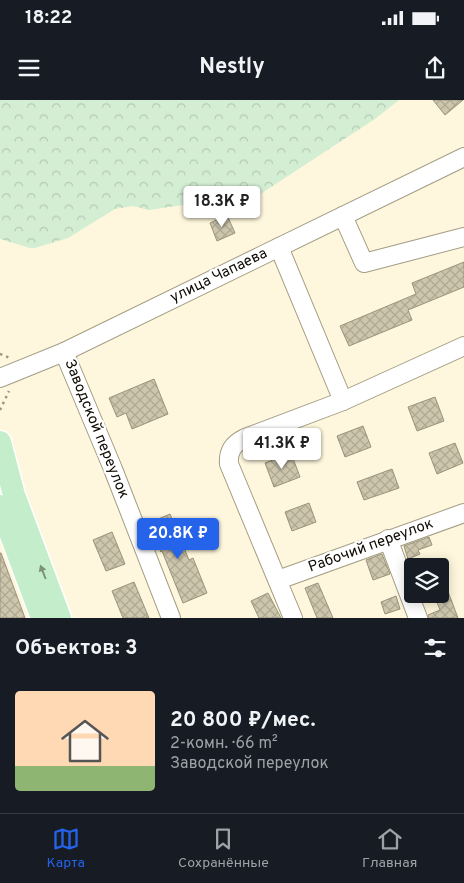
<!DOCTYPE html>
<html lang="ru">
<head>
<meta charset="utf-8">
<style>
  body { margin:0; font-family:Overpass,sans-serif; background:#242831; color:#f1f3f6; height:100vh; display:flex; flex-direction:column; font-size:19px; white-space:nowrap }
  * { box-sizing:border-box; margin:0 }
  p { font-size:16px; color:#9ea1a6 }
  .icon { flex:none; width:28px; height:28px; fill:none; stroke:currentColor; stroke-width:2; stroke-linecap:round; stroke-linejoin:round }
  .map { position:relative; height:518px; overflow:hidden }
  .details { display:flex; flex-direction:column; background:#171b24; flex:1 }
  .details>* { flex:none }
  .controls { position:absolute; left:404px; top:458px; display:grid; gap:10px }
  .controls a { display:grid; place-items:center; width:45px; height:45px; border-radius:5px; background:#171b24; box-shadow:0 2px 12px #0003; font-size:25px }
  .price { position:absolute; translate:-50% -42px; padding:0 11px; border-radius:5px; background:#fff; color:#222; font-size:16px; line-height:32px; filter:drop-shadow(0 1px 2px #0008) }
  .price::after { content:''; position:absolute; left:50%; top:30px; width:15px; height:11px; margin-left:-8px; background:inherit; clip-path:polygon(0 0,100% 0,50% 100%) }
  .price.on { background:#2563eb; color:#fff }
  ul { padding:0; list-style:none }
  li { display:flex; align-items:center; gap:15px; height:125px; padding:0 15px }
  li span { display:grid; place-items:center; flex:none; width:140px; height:100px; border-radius:5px; color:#555 }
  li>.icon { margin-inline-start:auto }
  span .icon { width:60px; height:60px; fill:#fffc; stroke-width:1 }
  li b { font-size:21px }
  h2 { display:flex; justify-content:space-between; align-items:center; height:60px; padding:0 15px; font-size:21px }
  .status { display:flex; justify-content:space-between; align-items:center; height:35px; padding:0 25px; background:#171b24; direction:ltr }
  .status svg { height:14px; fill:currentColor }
  header { display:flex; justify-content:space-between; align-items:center; height:65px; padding:0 15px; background:#171b24; font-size:22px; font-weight:700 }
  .tabs { display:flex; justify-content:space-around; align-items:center; height:70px; border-top:1px solid #363941; background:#171b24; font-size:14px; color:#9ea1a6 }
  .tabs a { display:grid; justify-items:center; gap:2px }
  .tabs .on { color:#2563eb }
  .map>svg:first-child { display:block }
  .forest { fill:url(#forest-crowns) }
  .building { fill:url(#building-cross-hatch); stroke:#9a937b }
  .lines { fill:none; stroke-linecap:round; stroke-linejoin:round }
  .minor-casing { stroke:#a39d84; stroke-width:20 }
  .major-casing { stroke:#fff; stroke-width:25 }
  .path { stroke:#9c9785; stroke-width:2.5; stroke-dasharray:2.5 4; stroke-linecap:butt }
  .minor { stroke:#fff; stroke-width:18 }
  .major { stroke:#c4eecb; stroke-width:22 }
  .oneway { fill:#7b937b }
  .labels { text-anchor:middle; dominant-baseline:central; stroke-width:4.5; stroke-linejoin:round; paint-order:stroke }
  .street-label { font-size:15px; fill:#0e0b04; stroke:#fff }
</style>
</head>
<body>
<div class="status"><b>18:22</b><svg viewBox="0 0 49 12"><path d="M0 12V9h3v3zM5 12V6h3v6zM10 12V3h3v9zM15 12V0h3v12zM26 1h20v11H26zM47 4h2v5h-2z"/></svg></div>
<header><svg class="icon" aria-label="menu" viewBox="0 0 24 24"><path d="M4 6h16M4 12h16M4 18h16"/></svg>Nestly<svg class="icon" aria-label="share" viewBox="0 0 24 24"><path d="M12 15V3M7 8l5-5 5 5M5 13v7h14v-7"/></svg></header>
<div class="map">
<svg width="464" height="518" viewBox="0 0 464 518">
  <defs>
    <pattern id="forest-crowns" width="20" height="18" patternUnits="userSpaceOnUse" patternTransform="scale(1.25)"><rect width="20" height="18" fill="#d3eed3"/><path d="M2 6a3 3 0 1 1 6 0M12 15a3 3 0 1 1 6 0" fill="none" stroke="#b4cbb4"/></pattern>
    <pattern id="building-cross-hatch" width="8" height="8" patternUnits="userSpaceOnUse" patternTransform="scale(1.25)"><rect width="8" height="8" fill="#cdc6ad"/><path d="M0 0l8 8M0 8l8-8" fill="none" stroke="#afa993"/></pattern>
  </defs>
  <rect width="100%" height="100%" fill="#fef7dd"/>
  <polygon class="forest" points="0,0 399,0 375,19 253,99 190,104 149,110 133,106 115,109 68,138 35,148 30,148 0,139"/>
  <g class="building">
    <polygon points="433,0 463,0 445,15"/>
    <polygon points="227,115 235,133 217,141 210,123"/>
    <polygon points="464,162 464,187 408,210 412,220 349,246 340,226 416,194 412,183"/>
    <polygon points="154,279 168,314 132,329 126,313 117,317 109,298"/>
    <polygon points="435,297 444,321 417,331 408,307"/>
    <polygon points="363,326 371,347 345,357 337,336"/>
    <polygon points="455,343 463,363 437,374 429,353"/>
    <polygon points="291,353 300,377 274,387 265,363"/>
    <polygon points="392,369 399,388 364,400 357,382"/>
    <polygon points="309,403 316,422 292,431 285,412"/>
    <polygon points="170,414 189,460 193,458 207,493 183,503 162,451 161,452 149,423"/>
    <polygon points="112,432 125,464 106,471 93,440"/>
    <polygon points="429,437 432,445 418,450 420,454 408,459 404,446"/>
    <polygon points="0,453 1,453 25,518 0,518"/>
    <polygon points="382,454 390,474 373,480 366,460"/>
    <polygon points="441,473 458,518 428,518 428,515 440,510 434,494 440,494"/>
    <polygon points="134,482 149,518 123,518 112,491"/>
    <polygon points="318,483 333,518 317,518 305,488"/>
    <polygon points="268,493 281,518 259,518 251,501"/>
    <polygon points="396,496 400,509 385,514 381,502"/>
  </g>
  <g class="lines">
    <g class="minor-casing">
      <g id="minor">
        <polyline points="343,116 364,163 464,137"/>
        <polyline points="279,147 343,301"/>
        <polyline points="64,252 113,369 171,518"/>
        <polyline points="0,278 64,252 464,57"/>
        <polyline points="388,439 418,518"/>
        <polyline points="278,480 464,413"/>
        <path d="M293,518L229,364C228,351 233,344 245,338L343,301L464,246"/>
      </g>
    </g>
    <g class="major-casing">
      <g id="major">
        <polyline points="0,342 14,395 60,518"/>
        <polyline points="0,406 42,518"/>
      </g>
    </g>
    <g class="path">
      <polyline points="0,254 10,258"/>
      <polyline points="0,310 9,291"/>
    </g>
    <use href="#minor" class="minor"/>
    <use href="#major" class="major"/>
  </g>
  <defs><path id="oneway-solid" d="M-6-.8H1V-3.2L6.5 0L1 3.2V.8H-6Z" transform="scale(1.25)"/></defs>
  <use class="oneway" href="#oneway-solid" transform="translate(43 472) rotate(-111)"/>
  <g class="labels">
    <g class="street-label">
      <text transform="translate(219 176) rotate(-26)">улица Чапаева</text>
      <text transform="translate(96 329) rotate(68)">Заводской переулок</text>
      <text transform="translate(371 446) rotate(-20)">Рабочий переулок</text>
    </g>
  </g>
</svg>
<div class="controls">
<a><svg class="icon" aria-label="layers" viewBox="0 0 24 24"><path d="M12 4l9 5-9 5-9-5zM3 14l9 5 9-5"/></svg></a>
</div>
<b class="price" style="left:222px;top:128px">18.3K ₽</b>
<b class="price" style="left:282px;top:370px">41.3K ₽</b>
<b class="price on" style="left:178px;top:460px">20.8K ₽</b>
</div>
<section class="details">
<h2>Объектов: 3<svg class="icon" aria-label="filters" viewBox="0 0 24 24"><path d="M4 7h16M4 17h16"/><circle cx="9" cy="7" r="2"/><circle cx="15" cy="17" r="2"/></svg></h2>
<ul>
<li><span style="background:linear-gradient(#ffd9b3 75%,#8fb573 0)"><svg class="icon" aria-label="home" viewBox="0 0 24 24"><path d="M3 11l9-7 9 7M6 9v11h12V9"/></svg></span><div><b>20 800 ₽/мес.</b><p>2-комн. · 66 m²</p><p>Заводской переулок</p></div></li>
</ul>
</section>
<nav class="tabs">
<a class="on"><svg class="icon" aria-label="map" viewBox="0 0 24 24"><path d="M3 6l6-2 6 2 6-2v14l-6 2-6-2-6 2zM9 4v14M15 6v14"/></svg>Карта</a>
<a><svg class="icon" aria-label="saved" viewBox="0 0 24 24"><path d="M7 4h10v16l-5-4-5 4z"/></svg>Сохранённые</a>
<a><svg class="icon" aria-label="home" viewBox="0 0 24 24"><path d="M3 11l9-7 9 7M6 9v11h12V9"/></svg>Главная</a>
</nav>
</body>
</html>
